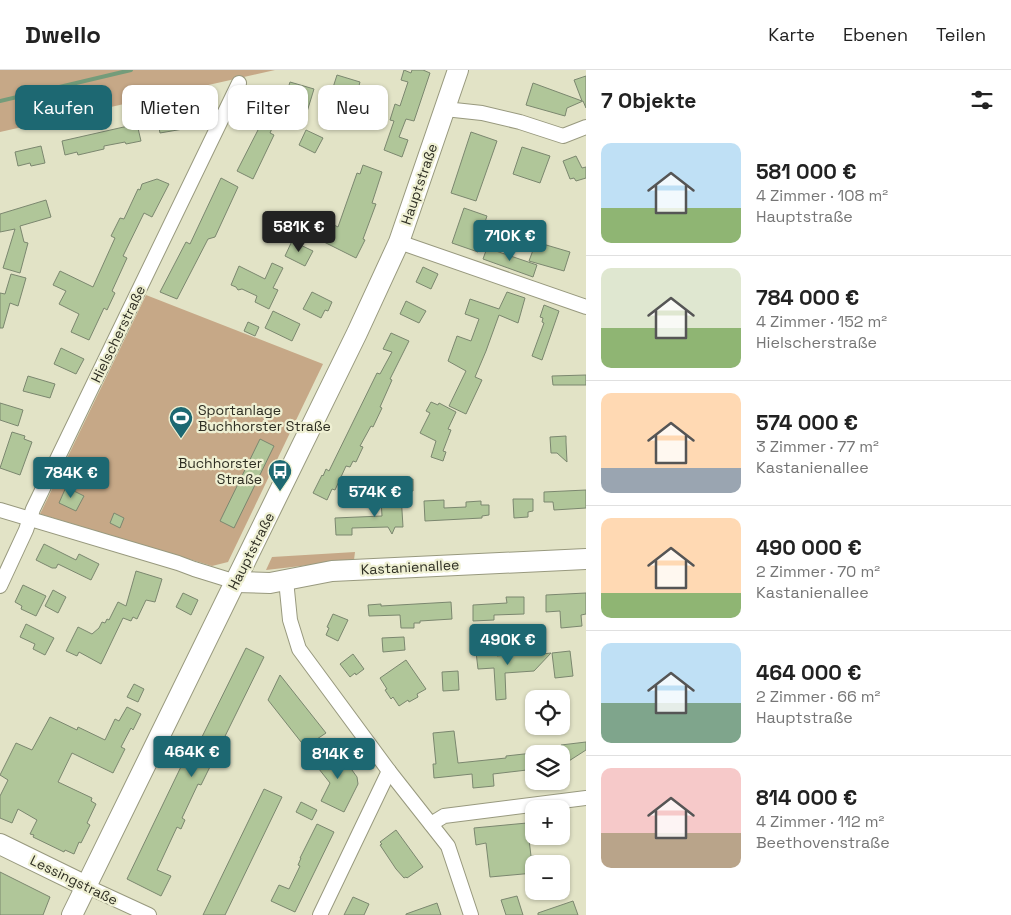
<!DOCTYPE html>
<html lang="de">
<head>
<meta charset="utf-8">
<style>
  body { margin:0; font-family:"Space Grotesk",sans-serif; background:#f2f2f2; color:#222; height:100vh; display:flex; flex-direction:column; font-size:19px; white-space:nowrap }
  * { box-sizing:border-box; margin:0 }
  p { font-size:16px; color:#767676 }
  .icon { flex:none; width:28px; height:28px; fill:none; stroke:currentColor; stroke-width:2; stroke-linecap:round; stroke-linejoin:round }
  .map { position:relative; flex:1; overflow:hidden }
  .details { display:flex; flex-direction:column; background:#fff; width:425px }
  .details>* { flex:none }
  .banner { position:absolute; left:15px; top:15px; width:475px; height:45px; display:flex; gap:10px }
  .buttons { position:absolute; left:525px; top:620px; display:grid; gap:10px }
  .buttons a { display:grid; place-items:center; width:45px; height:45px; border-radius:10px; background:#fff; box-shadow:0 1px 4px #0004; font-size:25px }
  .price { position:absolute; translate:-50% -42px; padding:0 11px; border-radius:5px; background:#1d6872; color:#fff; font-size:16px; line-height:32px; filter:drop-shadow(0 1px 2px #0008) }
  .price::after { content:''; position:absolute; left:50%; top:30px; width:15px; height:11px; margin-left:-8px; background:inherit; clip-path:polygon(0 0,100% 0,50% 100%) }
  .price.current { background:#222; color:#fff }
  ul { padding:0; list-style:none }
  li { display:flex; align-items:center; gap:15px; height:125px; padding:0 15px }
  li+li { border-top:1px solid #e0e0e0 }
  li span { display:grid; place-items:center; flex:none; width:140px; height:100px; border-radius:10px; color:#555 }
  li>.icon { margin-inline-start:auto }
  span .icon { width:60px; height:60px; fill:#fffc; stroke-width:1 }
  li b { font-size:21px }
  h2 { display:flex; justify-content:space-between; align-items:center; height:60px; padding:0 15px; font-size:21px }
  .pill { padding:0 18px; border-radius:10px; background:#fff; box-shadow:0 1px 4px #0004; font-size:18px; line-height:45px }
  .pill.current { background:#1d6872; color:#fff }
  header { display:flex; align-items:center; gap:30px; box-sizing:border-box; height:70px; padding:0 25px; background:#fff; border-bottom:1px solid #e0e0e0 }
  header strong { font-size:24px }
  nav { display:flex; gap:28px; margin-inline-start:auto; font-size:18px }
  main { display:flex; flex:1; min-height:0 }
  .map>svg:first-child { display:block }
  .green { fill:#c6a887 }
  .lines { fill:none; stroke-linecap:round; stroke-linejoin:round }
  .stream { stroke:#749c7a; stroke-width:4 }
  .building { fill:#b0c699; stroke:#7b876f }
  .street-casing { stroke:#98997e; stroke-width:16 }
  .secondary-casing { stroke:#98997e; stroke-width:22 }
  .street { stroke:#fff; stroke-width:14 }
  .secondary { stroke:#fff; stroke-width:20 }
  .labels { text-anchor:middle; dominant-baseline:central; stroke-width:4.5; stroke-linejoin:round; paint-order:stroke }
  .street-label { font-size:14px; fill:#2e2e23; stroke:#eff0d3 }
  .poi-label { font-size:14px; fill:#2e2e23; stroke:#eff0d3; text-anchor:start }
</style>
</head>
<body>
<header>
<strong>Dwello</strong>
<nav><a>Karte</a><a>Ebenen</a><a>Teilen</a></nav>
</header>
<main>
<div class="map">
<svg width="586" height="845" viewBox="0 0 586 845">
  <rect width="100%" height="100%" fill="#e2e3c6"/>
  <g class="green">
    <polygon points="0,0 275,0 0,62"/>
    <polygon points="146,225 323,294 228,492 212,496 40,444"/>
    <polygon points="355,482 354,490 266,500 272,487"/>
  </g>
  <g class="lines">
    <polyline class="stream" points="0,31 131,0"/>
  </g>
  <g class="building">
    <polygon points="404,0 411,3 412,0 423,0 430,3 414,51 406,49 399,67 408,70 402,87 384,80 394,51 390,50 395,34 400,36 408,12 401,10"/>
    <polygon points="337,5 360,12 355,30 348,28 345,36 329,30"/>
    <polygon points="586,6 586,38 583,31 567,38 565,46 526,35 533,13 582,31 574,10"/>
    <polygon points="290,12 314,19 306,45 282,37"/>
    <polygon points="256,37 277,47 270,63 274,65 253,109 237,101 259,58 248,53"/>
    <polygon points="185,42 189,58 160,63 157,48"/>
    <polygon points="137,54 141,71 126,74 125,72 104,76 104,79 78,85 77,82 65,85 62,71"/>
    <polygon points="306,60 323,68 315,83 299,75"/>
    <polygon points="471,62 497,71 476,131 451,123"/>
    <polygon points="41,76 45,93 31,96 30,93 18,96 15,82"/>
    <polygon points="522,77 550,86 540,113 513,104"/>
    <polygon points="576,86 582,98 586,97 586,108 576,111 574,108 570,109 563,91"/>
    <polygon points="363,95 382,102 372,133 376,134 363,169 365,170 356,188 312,166 320,148 338,157 357,103 360,104"/>
    <polygon points="221,108 238,117 215,167 208,169 177,229 160,222 186,172 190,174"/>
    <polygon points="157,109 169,114 152,147 144,143 123,186 127,188 112,221 115,223 107,240 104,238 89,270 71,262 79,244 59,234 66,221 53,215 60,201 93,217 115,168 111,166 120,148 124,149 138,119 140,120 142,114"/>
    <polygon points="46,130 51,147 20,156 24,172 28,173 20,203 3,198 15,159 0,162 0,144"/>
    <polygon points="464,138 487,146 485,152 488,153 478,182 452,173"/>
    <polygon points="292,171 313,181 305,196 285,186"/>
    <polygon points="536,172 570,182 564,201 529,191"/>
    <polygon points="487,178 537,195 533,207 483,189"/>
    <polygon points="272,193 283,198 273,218 278,220 269,239 255,232 257,226 242,219 238,220 236,217 231,215 239,196 265,209"/>
    <polygon points="423,197 438,204 431,219 416,212"/>
    <polygon points="11,204 26,208 18,236 10,233 3,258 0,258 0,223 5,224"/>
    <polygon points="312,222 332,232 328,241 325,240 321,248 303,239"/>
    <polygon points="507,222 525,228 518,253 499,245 486,281 475,307 482,310 466,344 449,336 466,301 448,291 457,266 471,271 479,249 465,244 470,229 499,239"/>
    <polygon points="406,231 426,241 419,253 400,244"/>
    <polygon points="544,235 559,241 542,290 532,286 544,253 542,252 543,248 540,247"/>
    <polygon points="273,241 300,254 292,271 265,258"/>
    <polygon points="248,252 259,257 255,266 244,261"/>
    <polygon points="391,263 409,271 390,309 392,310 380,337 382,338 373,357 371,356 360,376 363,377 356,392 353,391 350,397 346,396 335,420 332,419 327,430 313,423 322,405 323,406 326,399 329,401 377,303 380,304 392,282 383,279"/>
    <polygon points="61,278 84,289 76,304 54,294"/>
    <polygon points="586,305 586,315 553,315 552,306"/>
    <polygon points="28,306 55,314 50,328 23,321"/>
    <polygon points="431,332 438,335 439,333 456,342 448,359 451,360 443,381 446,382 443,391 431,387 436,371 420,363 430,343 426,341"/>
    <polygon points="0,333 23,340 18,356 0,350"/>
    <polygon points="12,362 25,366 24,369 32,372 20,405 0,398"/>
    <polygon points="566,366 566,372 567,392 557,383 551,383 550,367"/>
    <polygon points="260,369 274,376 234,458 220,451"/>
    <polygon points="413,409 413,421 401,422 401,410"/>
    <polygon points="66,417 84,426 76,441 59,433"/>
    <polygon points="586,420 586,438 554,440 553,432 544,432 544,422"/>
    <polygon points="401,424 403,457 395,457 392,464 388,457 352,458 352,465 336,465 335,448 382,446 381,430 387,430 389,426"/>
    <polygon points="513,429 533,429 533,441 528,442 528,447 514,448"/>
    <polygon points="444,430 444,438 466,437 466,432 481,431 481,435 489,435 489,445 482,446 482,448 425,451 424,431"/>
    <polygon points="114,443 124,448 120,458 110,453"/>
    <polygon points="44,474 76,490 79,484 99,494 91,510 58,494 56,498 52,498 36,490"/>
    <polygon points="136,501 162,509 155,532 146,530 137,549 133,547 131,551 123,548 101,594 79,582 77,586 66,581 78,557 92,564 99,558 102,552 105,553 107,549 109,550 118,532 126,536"/>
    <polygon points="23,515 46,526 36,546 21,539 22,536 15,532"/>
    <polygon points="53,520 66,527 58,543 45,536"/>
    <polygon points="183,523 198,530 191,545 176,537"/>
    <polygon points="586,523 586,544 581,545 582,556 561,558 560,541 546,542 546,525"/>
    <polygon points="506,527 524,527 524,544 494,545 494,550 473,551 473,535 507,533"/>
    <polygon points="451,532 452,549 420,551 420,553 414,553 414,558 401,558 400,545 369,546 368,535 381,534 381,536"/>
    <polygon points="333,544 348,550 338,571 326,565 329,558 327,557"/>
    <polygon points="26,554 54,568 45,585 33,579 35,574 20,567"/>
    <polygon points="404,567 405,580 383,582 382,568"/>
    <polygon points="246,578 264,587 201,715 198,714 182,748 185,750 181,759 177,757 157,800 171,806 161,826 127,809 190,678 195,681"/>
    <polygon points="497,580 497,586 533,582 534,585 551,583 534,601 505,603 506,629 496,630 494,598 478,599 476,582"/>
    <polygon points="570,581 573,606 555,608 552,583"/>
    <polygon points="353,584 364,599 356,605 355,603 350,607 340,594"/>
    <polygon points="406,590 426,619 417,624 418,627 409,632 408,630 399,636 393,627 391,629 385,620 387,619 380,608"/>
    <polygon points="458,601 459,620 443,621 442,602"/>
    <polygon points="280,605 326,663 305,677 268,630"/>
    <polygon points="134,614 144,619 138,632 127,627"/>
    <polygon points="127,637 141,644 133,660 131,658 121,677 125,679 113,703 72,683 58,712 92,728 91,731 96,734 87,753 90,755 81,773 79,772 74,784 65,780 64,782 33,767 34,765 30,764 37,750 18,739 12,753 0,748 0,726 8,710 0,705 16,673 32,680 50,647 77,660 78,657 105,670 115,649 119,651"/>
    <polygon points="454,661 458,693 506,688 506,686 533,683 534,694 526,694 527,700 493,704 494,716 473,718 472,704 434,708 433,694 436,694 433,663"/>
    <polygon points="586,672 586,680 561,696 561,675"/>
    <polygon points="336,678 357,707 358,714 344,742 321,731 330,713 315,694"/>
    <polygon points="264,719 282,727 225,845 203,845"/>
    <polygon points="301,732 317,740 312,750 296,742"/>
    <polygon points="527,753 531,786 534,786 534,803 490,807 486,773 476,775 474,758"/>
    <polygon points="317,754 334,762 295,842 271,831 279,815 289,819 300,796 298,795 301,788 300,788"/>
    <polygon points="396,760 423,797 407,808 406,807 404,808 396,799 380,775 382,774 380,772"/>
    <polygon points="0,802 50,827 43,845 0,845"/>
    <polygon points="517,826 523,845 506,845 501,830"/>
    <polygon points="353,827 369,834 364,845 344,845"/>
    <polygon points="573,831 578,845 538,845 538,843"/>
    <polygon points="437,833 441,845 406,845 406,844"/>
  </g>
  <g class="lines">
    <g class="street-casing">
      <g id="street">
        <polyline points="445,39 482,43 520,52 563,66 586,57"/>
        <polyline points="399,172 586,237"/>
        <polyline points="0,440 178,493 194,499 236,512"/>
        <polyline points="286,510 290,550 299,579 389,701 448,776 471,845"/>
        <polyline points="0,516 26,460 33,439 239,13"/>
        <polyline points="431,754 444,746 586,728"/>
        <polyline points="86,816 149,845"/>
        <polyline points="320,845 389,701"/>
      </g>
    </g>
    <g class="secondary-casing">
      <g id="secondary">
        <polyline points="236,512 270,513 332,501 586,489"/>
        <polyline points="0,774 86,816"/>
        <polyline points="72,845 357,263 399,172 458,0"/>
      </g>
    </g>
    <use href="#street" class="street"/>
    <use href="#secondary" class="secondary"/>
  </g>
  <defs>
    <g id="stadium-pin" transform="scale(1.25)"><path d="M0 17L-7.5 6A9.5 9.5 0 1 1 7.5 6Z" fill="#1d6872" stroke="#eff0d3"/><path d="M0-5a6.5 5 0 1 0 0 10a6.5 5 0 1 0 0-10ZM-3.5-1.8h7v3.6h-7Z" fill="#fff"/></g>
    <g id="bus-pin" transform="scale(1.25)"><path d="M0 17L-7.5 6A9.5 9.5 0 1 1 7.5 6Z" fill="#1d6872" stroke="#eff0d3"/><path d="M-5-6H5V4H4V6H2V4H-2V6H-4V4H-5ZM-3.5-4V0h7V-4ZM-3.5 1.2v1.5H-2V1.2ZM2 1.2v1.5H3.5V1.2Z" fill="#fff"/></g>
  </defs>
  <g fill-rule="evenodd">
    <use href="#stadium-pin" x="181" y="348"/>
    <use href="#bus-pin" x="280" y="401"/>
  </g>
  <g class="labels">
    <g class="street-label">
      <text transform="translate(419 114) rotate(-71)">Hauptstraße</text>
      <text transform="translate(118 264) rotate(-64)">Hielscherstraße</text>
      <text transform="translate(251 481) rotate(-63)">Hauptstraße</text>
      <text transform="translate(410 497) rotate(-3)">Kastanienallee</text>
      <text transform="translate(74 810) rotate(26)">Lessingstraße</text>
    </g>
    <g class="poi-label">
      <text x="198" y="340">Sportanlage<tspan x="198" dy="16">Buchhorster Straße</tspan></text>
      <text x="262" y="393" text-anchor="end">Buchhorster<tspan x="262" dy="16">Straße</tspan></text>
    </g>
  </g>
</svg>
<div class="buttons">
<a><svg class="icon" aria-label="locate" viewBox="0 0 24 24"><circle cx="12" cy="12" r="6"/><path d="M12 2v4M12 18v4M2 12h4M18 12h4"/></svg></a>
<a><svg class="icon" aria-label="layers" viewBox="0 0 24 24"><path d="M12 4l9 5-9 5-9-5zM3 14l9 5 9-5"/></svg></a>
<a>+</a>
<a>−</a>
</div>
<b class="price current" style="left:299px;top:183px">581K €</b>
<b class="price" style="left:510px;top:192px">710K €</b>
<b class="price" style="left:71px;top:429px">784K €</b>
<b class="price" style="left:375px;top:448px">574K €</b>
<b class="price" style="left:508px;top:596px">490K €</b>
<b class="price" style="left:192px;top:708px">464K €</b>
<b class="price" style="left:338px;top:710px">814K €</b>
<div class="banner">
<a class="pill current">Kaufen</a>
<a class="pill">Mieten</a>
<a class="pill">Filter</a>
<a class="pill">Neu</a>
</div>
</div>
<section class="details">
<h2>7 Objekte<svg class="icon" aria-label="filters" viewBox="0 0 24 24"><path d="M4 7h16M4 17h16"/><circle cx="9" cy="7" r="2"/><circle cx="15" cy="17" r="2"/></svg></h2>
<ul>
<li><span style="background:linear-gradient(#bfe0f5 65%,#8fb573 0)"><svg class="icon" aria-label="home" viewBox="0 0 24 24"><path d="M3 11l9-7 9 7M6 9v11h12V9"/></svg></span><div><b>581 000 €</b><p>4 Zimmer · 108 m²</p><p>Hauptstraße</p></div></li>
<li><span style="background:linear-gradient(#dfe7d0 60%,#8fb573 0)"><svg class="icon" aria-label="home" viewBox="0 0 24 24"><path d="M3 11l9-7 9 7M6 9v11h12V9"/></svg></span><div><b>784 000 €</b><p>4 Zimmer · 152 m²</p><p>Hielscherstraße</p></div></li>
<li><span style="background:linear-gradient(#ffd9b3 75%,#9aa5b1 0)"><svg class="icon" aria-label="home" viewBox="0 0 24 24"><path d="M3 11l9-7 9 7M6 9v11h12V9"/></svg></span><div><b>574 000 €</b><p>3 Zimmer · 77 m²</p><p>Kastanienallee</p></div></li>
<li><span style="background:linear-gradient(#ffd9b3 75%,#8fb573 0)"><svg class="icon" aria-label="home" viewBox="0 0 24 24"><path d="M3 11l9-7 9 7M6 9v11h12V9"/></svg></span><div><b>490 000 €</b><p>2 Zimmer · 70 m²</p><p>Kastanienallee</p></div></li>
<li><span style="background:linear-gradient(#bfe0f5 60%,#7fa58c 0)"><svg class="icon" aria-label="home" viewBox="0 0 24 24"><path d="M3 11l9-7 9 7M6 9v11h12V9"/></svg></span><div><b>464 000 €</b><p>2 Zimmer · 66 m²</p><p>Hauptstraße</p></div></li>
<li><span style="background:linear-gradient(#f6c9c9 65%,#b9a48a 0)"><svg class="icon" aria-label="home" viewBox="0 0 24 24"><path d="M3 11l9-7 9 7M6 9v11h12V9"/></svg></span><div><b>814 000 €</b><p>4 Zimmer · 112 m²</p><p>Beethovenstraße</p></div></li>
</ul>
</section>
</main>
</body>
</html>
